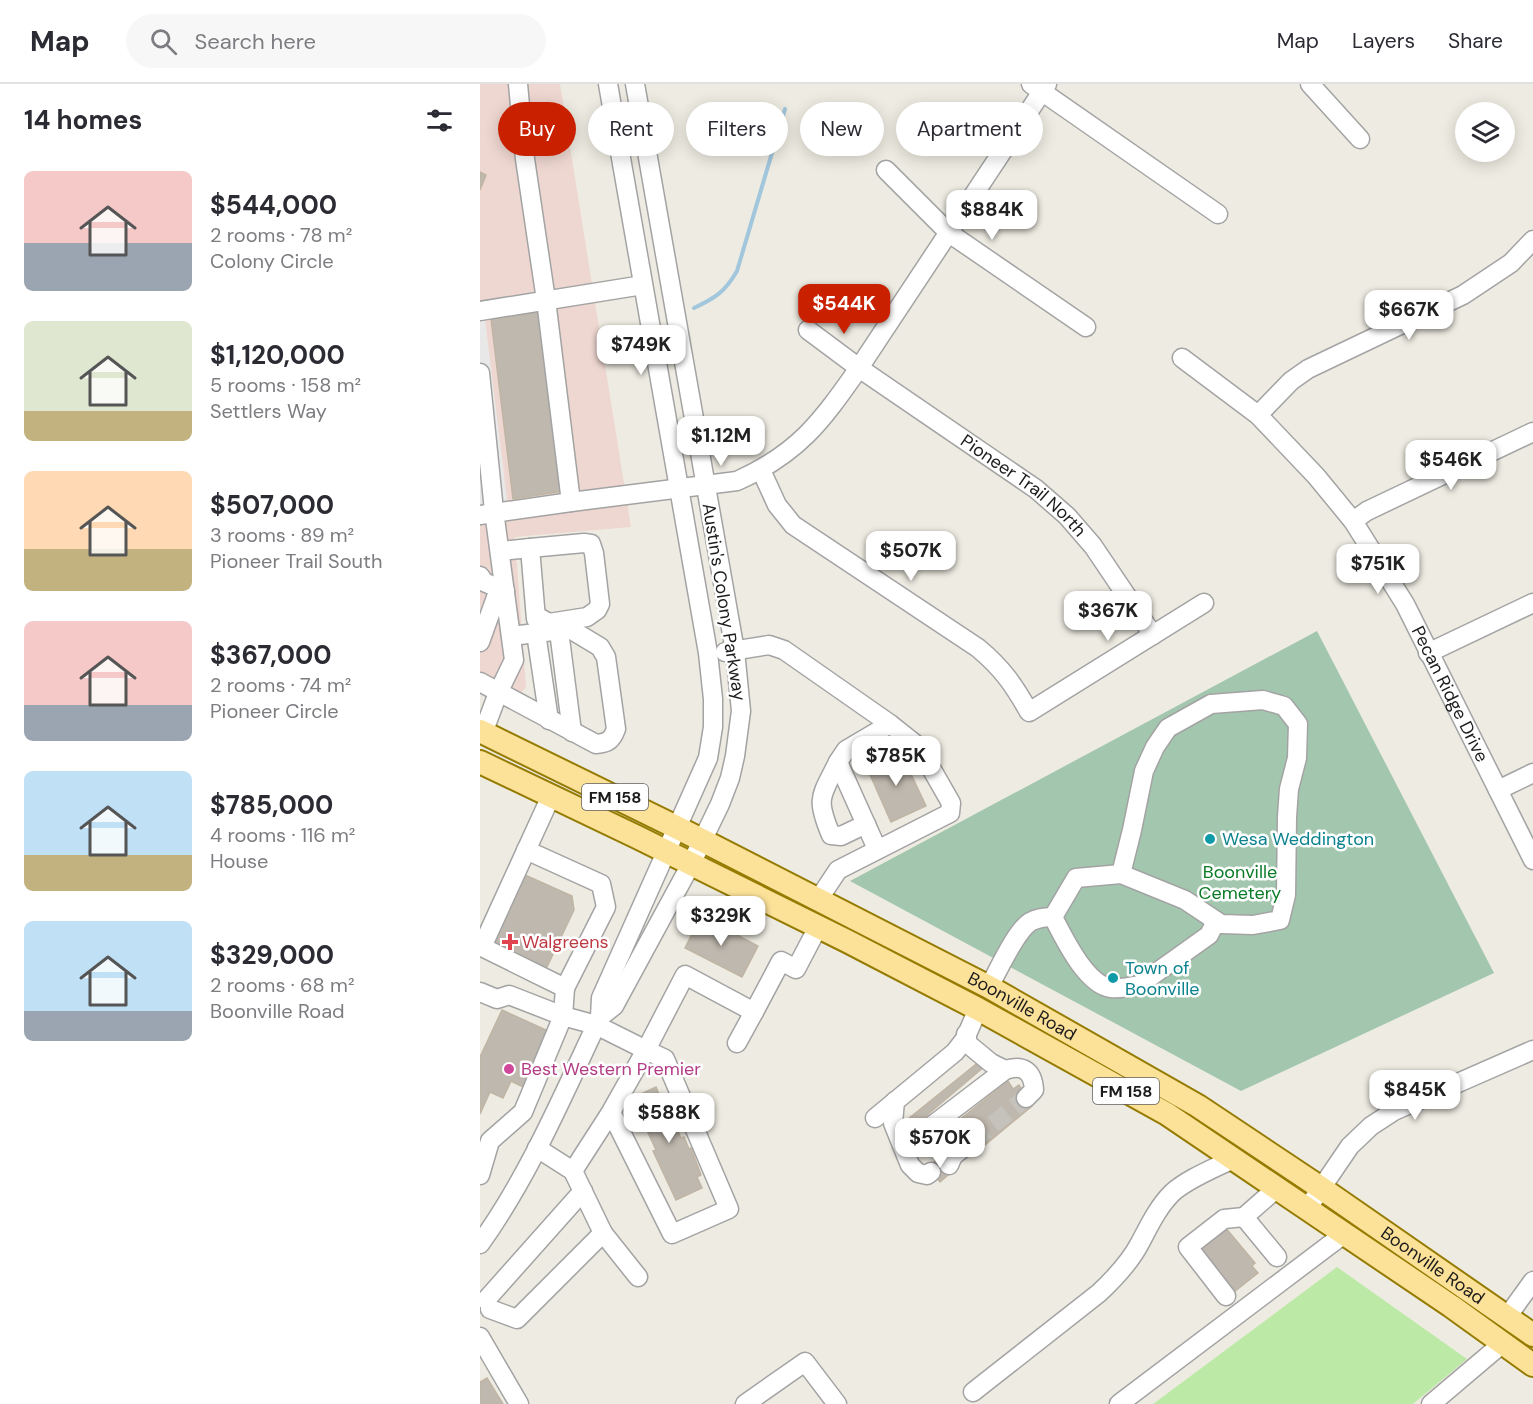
<!DOCTYPE html>
<html lang="en">
<head>
<meta charset="utf-8">
<style>
  body { margin:0; font-family:"DM Sans",sans-serif; background:#f7f7f7; color:#2b2b33; height:100vh; display:flex; flex-direction:column; font-size:22px; white-space:nowrap }
  * { box-sizing:border-box; margin:0 }
  p { font-size:20px; color:#7c7c81 }
  .icon { flex:none; width:33px; height:33px; fill:none; stroke:currentColor; stroke-width:2; stroke-linecap:round; stroke-linejoin:round }
  .map { position:relative; flex:1; overflow:hidden }
  .sheet { display:flex; flex-direction:column; background:#fff; width:480px }
  .sheet>* { flex:none }
  .guide { position:absolute; left:18px; top:18px; width:570px; height:54px; display:flex; gap:12px }
  .controls { position:absolute; left:975px; top:18px; display:grid; gap:12px }
  .controls a { display:grid; place-items:center; width:60px; height:60px; border-radius:50%; background:#fff; box-shadow:0 3px 15px #0003; font-size:30px }
  .price { position:absolute; translate:-50% -51px; padding:0 14px; border-radius:12px; background:#fff; color:#222; font-size:20px; line-height:39px; filter:drop-shadow(0 2px 3px #0008) }
  .price::after { content:''; position:absolute; left:50%; top:36px; width:18px; height:14px; margin-left:-9px; background:inherit; clip-path:polygon(0 0,100% 0,50% 100%) }
  .price.active { background:#c92000; color:#fff }
  ul { padding:0; list-style:none }
  li { display:flex; align-items:center; gap:18px; height:150px; padding:0 24px }
  li span { display:grid; place-items:center; flex:none; width:168px; height:120px; border-radius:9px; color:#555 }
  li>.icon { margin-inline-start:auto }
  span .icon { width:72px; height:72px; fill:#fffc; stroke-width:1 }
  li b { font-size:26px }
  h2 { display:flex; justify-content:space-between; align-items:center; height:72px; padding:0 24px; font-size:26px }
  .chip { padding:0 21px; border-radius:27px; background:#fff; box-shadow:0 3px 15px #0003; font-size:21px; line-height:54px }
  .chip.active { background:#c92000; color:#fff }
  header { display:flex; align-items:center; gap:36px; box-sizing:border-box; height:84px; padding:0 30px; background:#fff; border-bottom:2px solid #e1e1e2 }
  header strong { font-size:28px }
  nav { display:flex; gap:33px; margin-inline-start:auto; font-size:21px }
  .search { width:420px; height:54px; background:#f7f7f7; display:flex; align-items:center; gap:15px; box-sizing:border-box; padding:0 21px; border-radius:33px; color:#7c7c81; font-size:22px }
  main { display:flex; flex:1; min-height:0 }
  .map>svg:first-child { display:block }
  .commercial { fill:#efd7d1 }
  .grass { fill:#bde9a7 }
  .cemetery { fill:#a3c7ae }
  .parking { fill:#e8e8e8 }
  .lines { fill:none; stroke-linecap:round; stroke-linejoin:round }
  .stream { stroke:#a2c6dc; stroke-width:4 }
  .building { fill:#bfb8ae; stroke:#c0b5a4; stroke-width:1.5 }
  .minor-tunnel { stroke:#c4c2ba; stroke-width:18; stroke-dasharray:18 9; stroke-linecap:butt }
  .minor-casing { stroke:#a3a3a3; stroke-width:21 }
  .major-casing { stroke:#957b00; stroke-width:26 }
  .minor { stroke:#fff; stroke-width:18 }
  .major { stroke:#fce199; stroke-width:22 }
  .culture-dot { fill:#0f9aa8; stroke:#fff; stroke-width:2 }
  .health-dot { fill:#e0444e; stroke:#fff; stroke-width:2 }
  .hotel-dot { fill:#d1479c; stroke:#fff; stroke-width:2 }
  .labels { text-anchor:middle; dominant-baseline:central; stroke-width:5; stroke-linejoin:round; paint-order:stroke }
  .shield { fill:#fff; stroke:#606060; stroke-width:1.5 }
  .shield-label { font-size:16px; font-weight:bold; fill:#1c1c1c }
  .street-label { font-size:18px; fill:#1c1c1c; stroke:#fff }
  .culture-label { font-size:18px; fill:#0d838f; stroke:#fff; text-anchor:start }
  .park-label { font-size:18px; fill:#0a7b26; stroke:#fff }
  .health-label { font-size:18px; fill:#be3a42; stroke:#fff; text-anchor:start }
  .hotel-label { font-size:18px; fill:#b23c85; stroke:#fff; text-anchor:start }
</style>
</head>
<body>
<header>
<strong>Map</strong>
<div class="search"><svg class="icon" aria-label="search" viewBox="0 0 24 24"><circle cx="10" cy="10" r="6"/><path d="M15 15l6 6"/></svg>Search here</div>
<nav><a>Map</a><a>Layers</a><a>Share</a></nav>
</header>
<main>
<section class="sheet">
<h2>14 homes<svg class="icon" aria-label="filters" viewBox="0 0 24 24"><path d="M4 7h16M4 17h16"/><circle cx="9" cy="7" r="2"/><circle cx="15" cy="17" r="2"/></svg></h2>
<ul>
<li><span style="background:linear-gradient(#f6c9c9 60%,#9aa5b1 0)"><svg class="icon" aria-label="home" viewBox="0 0 24 24"><path d="M3 11l9-7 9 7M6 9v11h12V9"/></svg></span><div><b>$544,000</b><p>2 rooms · 78 m²</p><p>Colony Circle</p></div></li>
<li><span style="background:linear-gradient(#dfe7d0 75%,#c2b280 0)"><svg class="icon" aria-label="home" viewBox="0 0 24 24"><path d="M3 11l9-7 9 7M6 9v11h12V9"/></svg></span><div><b>$1,120,000</b><p>5 rooms · 158 m²</p><p>Settlers Way</p></div></li>
<li><span style="background:linear-gradient(#ffd9b3 65%,#c2b280 0)"><svg class="icon" aria-label="home" viewBox="0 0 24 24"><path d="M3 11l9-7 9 7M6 9v11h12V9"/></svg></span><div><b>$507,000</b><p>3 rooms · 89 m²</p><p>Pioneer Trail South</p></div></li>
<li><span style="background:linear-gradient(#f6c9c9 70%,#9aa5b1 0)"><svg class="icon" aria-label="home" viewBox="0 0 24 24"><path d="M3 11l9-7 9 7M6 9v11h12V9"/></svg></span><div><b>$367,000</b><p>2 rooms · 74 m²</p><p>Pioneer Circle</p></div></li>
<li><span style="background:linear-gradient(#bfe0f5 70%,#c2b280 0)"><svg class="icon" aria-label="home" viewBox="0 0 24 24"><path d="M3 11l9-7 9 7M6 9v11h12V9"/></svg></span><div><b>$785,000</b><p>4 rooms · 116 m²</p><p>House</p></div></li>
<li><span style="background:linear-gradient(#bfe0f5 75%,#9aa5b1 0)"><svg class="icon" aria-label="home" viewBox="0 0 24 24"><path d="M3 11l9-7 9 7M6 9v11h12V9"/></svg></span><div><b>$329,000</b><p>2 rooms · 68 m²</p><p>Boonville Road</p></div></li>
</ul>
</section>
<div class="map">
<svg width="1053" height="1320" viewBox="0 0 1053 1320">
  <rect width="100%" height="100%" fill="#eeece2"/>
  <polygon class="commercial" points="0,0 80,0 151,443 35,453 46,603 34,618 0,604"/>
  <polygon class="grass" points="857,1183 987,1275 933,1320 673,1320"/>
  <polygon class="cemetery" points="837,547 1014,889 761,1007 370,797"/>
  <polygon class="parking" points="0,233 5,235 28,423 0,425"/>
  <g class="lines">
    <path class="stream" d="M214,224C235,214 245,208 257,187L305,25"/>
  </g>
  <g class="building">
    <polygon points="0,88 6,91 0,106"/>
    <polygon points="60,228 83,407 33,415 11,235"/>
    <polygon points="421,669 446,722 411,738 387,684"/>
    <polygon points="45,791 92,812 94,826 65,887 11,863"/>
    <polygon points="221,832 278,862 262,893 205,864"/>
    <polygon points="22,926 75,950 49,1006 31,997 23,1014 10,1008 0,1030 0,973"/>
    <polygon points="500,977 505,982 434,1042 428,1035"/>
    <polygon points="528,997 533,1005 539,1001 552,1022 499,1066 484,1046 473,1054 467,1046"/>
    <polygon points="176,1003 181,1015 185,1013 190,1024 188,1025 201,1054 204,1053 209,1065 211,1064 221,1091 217,1093 222,1104 196,1116 173,1067 176,1066 152,1014"/>
    <polygon points="461,1072 473,1087 460,1098 448,1083"/>
    <polygon points="744,1142 775,1179 772,1182 778,1189 754,1208 717,1165"/>
    <polygon points="7,1294 23,1320 0,1320 0,1298"/>
  </g>
  <g class="lines">
    <polyline class="minor-tunnel" points="492,1057 546,1014"/>
    <g class="minor-casing">
      <g id="minor">
        <path d="M38,0L45,75L66,216L91,418L257,397C319,369 341,338 379,284L567,0"/>
        <polyline points="551,0 738,130"/>
        <polyline points="830,0 880,55"/>
        <polyline points="406,86 469,149 606,243"/>
        <polyline points="0,227 163,201"/>
        <path id="s1" d="M328,246L379,284L556,405L587,432L613,462L673,551"/>
        <path id="s2" d="M702,274L778,331L836,392L873,437L925,520L1053,776"/>
        <polyline points="0,289 14,427 34,576 18,609 3,649"/>
        <polyline points="778,331 811,297 828,285 983,211 1031,179 1053,156"/>
        <path d="M281,386L297,421L313,441L498,564C522,584 534,601 549,628L724,519"/>
        <polyline points="0,431 91,418"/>
        <polyline points="873,437 887,427 1053,348"/>
        <polyline points="50,464 104,459 111,460 114,469 120,520 117,526 107,533 69,539 60,534"/>
        <polyline points="20,467 50,464 56,535"/>
        <polyline points="0,492 4,498 25,507"/>
        <polyline points="79,547 92,648"/>
        <polyline points="56,549 69,636"/>
        <polyline points="0,558 19,505"/>
        <polyline points="245,568 289,561 304,566 410,640 439,663 471,719 470,729 358,786 338,816"/>
        <polyline points="948,569 1053,519"/>
        <path d="M0,598L116,660C128,659 132,656 136,645L126,573L120,563L90,545L31,552"/>
        <path d="M358,678C341,713 335,713 351,751L361,752L386,740"/>
        <polyline points="1018,706 1053,689"/>
        <polyline points="397,765 358,678 366,666 410,640"/>
        <polyline points="46,766 121,800 126,823 85,904"/>
        <polyline points="573,833 596,794 641,790 705,816 741,840 773,841 800,836 806,811 807,733 809,705 817,674 818,640 804,622 783,616 731,620 688,644 675,663 664,687 652,746 641,790"/>
        <path d="M573,833C584,854 606,901 631,904C641,905 650,903 659,901L729,851L736,837"/>
        <path d="M509,903C518,887 535,848 550,838C557,834 566,833 573,833"/>
        <polyline points="0,908 17,915 29,911 83,932 116,941 166,966 205,891 274,928 301,877 316,885 338,843"/>
        <polyline points="120,933 134,922 211,780 240,720 250,694 255,672 261,627 255,567 155,0"/>
        <polyline points="486,950 488,960 511,979 525,986"/>
        <polyline points="257,959 274,928"/>
        <polyline points="415,1017 413,1039 430,1081 438,1089 447,1091 451,1088"/>
        <polyline points="395,1034 475,968 485,955 498,925"/>
        <polyline points="454,1041 459,1042 471,1061 473,1072 466,1076"/>
        <path d="M424,1063L525,986C543,980 553,987 554,1006L546,1014"/>
        <polyline points="469,1081 473,1072 492,1057"/>
        <polyline points="93,1087 131,1028 166,966 185,975 249,1125 192,1150 131,1028"/>
        <polyline points="0,1091 10,1057 43,1028 83,932 85,904 2,863 71,712"/>
        <polyline points="797,1104 764,1133 797,1173"/>
        <polyline points="827,1125 870,1062 891,1042 914,1027 1053,966"/>
        <polyline points="123,1149 158,1193"/>
        <path d="M0,1160C50,1090 83,1011 120,933L121,914L228,674L233,643V615L228,569L128,0"/>
        <polyline points="746,1212 708,1163 744,1135 764,1133"/>
        <polyline points="6,1216 103,1107"/>
        <polyline points="10,1225 37,1235 123,1149 93,1087 57,1064"/>
        <polyline points="1027,1233 1053,1197"/>
        <polyline points="0,1253 39,1320"/>
        <path d="M493,1308L619,1209C634,1195 650,1178 660,1159C669,1142 678,1123 692,1109C707,1095 735,1084 753,1075"/>
        <polyline points="265,1320 325,1278 357,1320"/>
        <polyline points="639,1320 864,1150"/>
        <polyline points="951,1320 1023,1259"/>
      </g>
    </g>
    <g class="major-casing">
      <g id="major">
        <path id="s3" d="M0,647L198,744L509,903L718,1022L841,1104L1053,1251"/>
        <polyline points="0,678 157,753 367,857 498,925 687,1030 971,1222 1053,1281"/>
      </g>
    </g>
    <use href="#minor" class="minor"/>
    <use href="#major" class="major"/>
  </g>
  <g class="culture-dot">
    <circle cx="730" cy="755" r="6"/>
    <circle cx="633" cy="894" r="6"/>
  </g>
  <path class="health-dot" d="M27 849h6v6h6v6h-6v6h-6v-6h-6v-6h6z"/>
  <circle class="hotel-dot" cx="29" cy="985" r="6"/>
  <g class="labels">
    <g class="shield">
      <rect x="102" y="700" width="66" height="26" rx="4.5"/>
      <rect x="613" y="994" width="66" height="26" rx="4.5"/>
    </g>
    <g class="shield-label">
      <text x="135" y="713">FM 158</text>
      <text x="646" y="1007">FM 158</text>
    </g>
    <g class="street-label">
      <text stroke="none"><textPath href="#s1" startOffset="266">Pioneer Trail North</textPath></text>
      <text transform="translate(244 518) rotate(81)">Austin's Colony Parkway</text>
      <text stroke="none"><textPath href="#s2" startOffset="436">Pecan Ridge Drive</textPath></text>
      <text stroke="none"><textPath href="#s3" startOffset="608">Boonville Road</textPath></text>
      <text stroke="none"><textPath href="#s3" startOffset="1094">Boonville Road</textPath></text>
    </g>
    <g class="culture-label">
      <text x="742" y="755">Wesa Weddington</text>
      <text x="645" y="884">Town of<tspan x="645" dy="21">Boonville</tspan></text>
    </g>
    <g class="park-label">
      <text x="760" y="788">Boonville<tspan x="760" dy="21">Cemetery</tspan></text>
    </g>
    <g class="health-label">
      <text x="42" y="858">Walgreens</text>
    </g>
    <g class="hotel-label">
      <text x="41" y="985">Best Western Premier</text>
    </g>
  </g>
</svg>
<div class="controls">
<a><svg class="icon" aria-label="layers" viewBox="0 0 24 24"><path d="M12 4l9 5-9 5-9-5zM3 14l9 5 9-5"/></svg></a>
</div>
<b class="price" style="left:512px;top:157px">$884K</b>
<b class="price active" style="left:364px;top:251px">$544K</b>
<b class="price" style="left:929px;top:257px">$667K</b>
<b class="price" style="left:161px;top:292px">$749K</b>
<b class="price" style="left:241px;top:383px">$1.12M</b>
<b class="price" style="left:971px;top:407px">$546K</b>
<b class="price" style="left:431px;top:498px">$507K</b>
<b class="price" style="left:898px;top:511px">$751K</b>
<b class="price" style="left:628px;top:558px">$367K</b>
<b class="price" style="left:416px;top:703px">$785K</b>
<b class="price" style="left:241px;top:863px">$329K</b>
<b class="price" style="left:935px;top:1037px">$845K</b>
<b class="price" style="left:189px;top:1060px">$588K</b>
<b class="price" style="left:460px;top:1085px">$570K</b>
<div class="guide">
<a class="chip active">Buy</a>
<a class="chip">Rent</a>
<a class="chip">Filters</a>
<a class="chip">New</a>
<a class="chip">Apartment</a>
</div>
</div>
</main>
</body>
</html>
